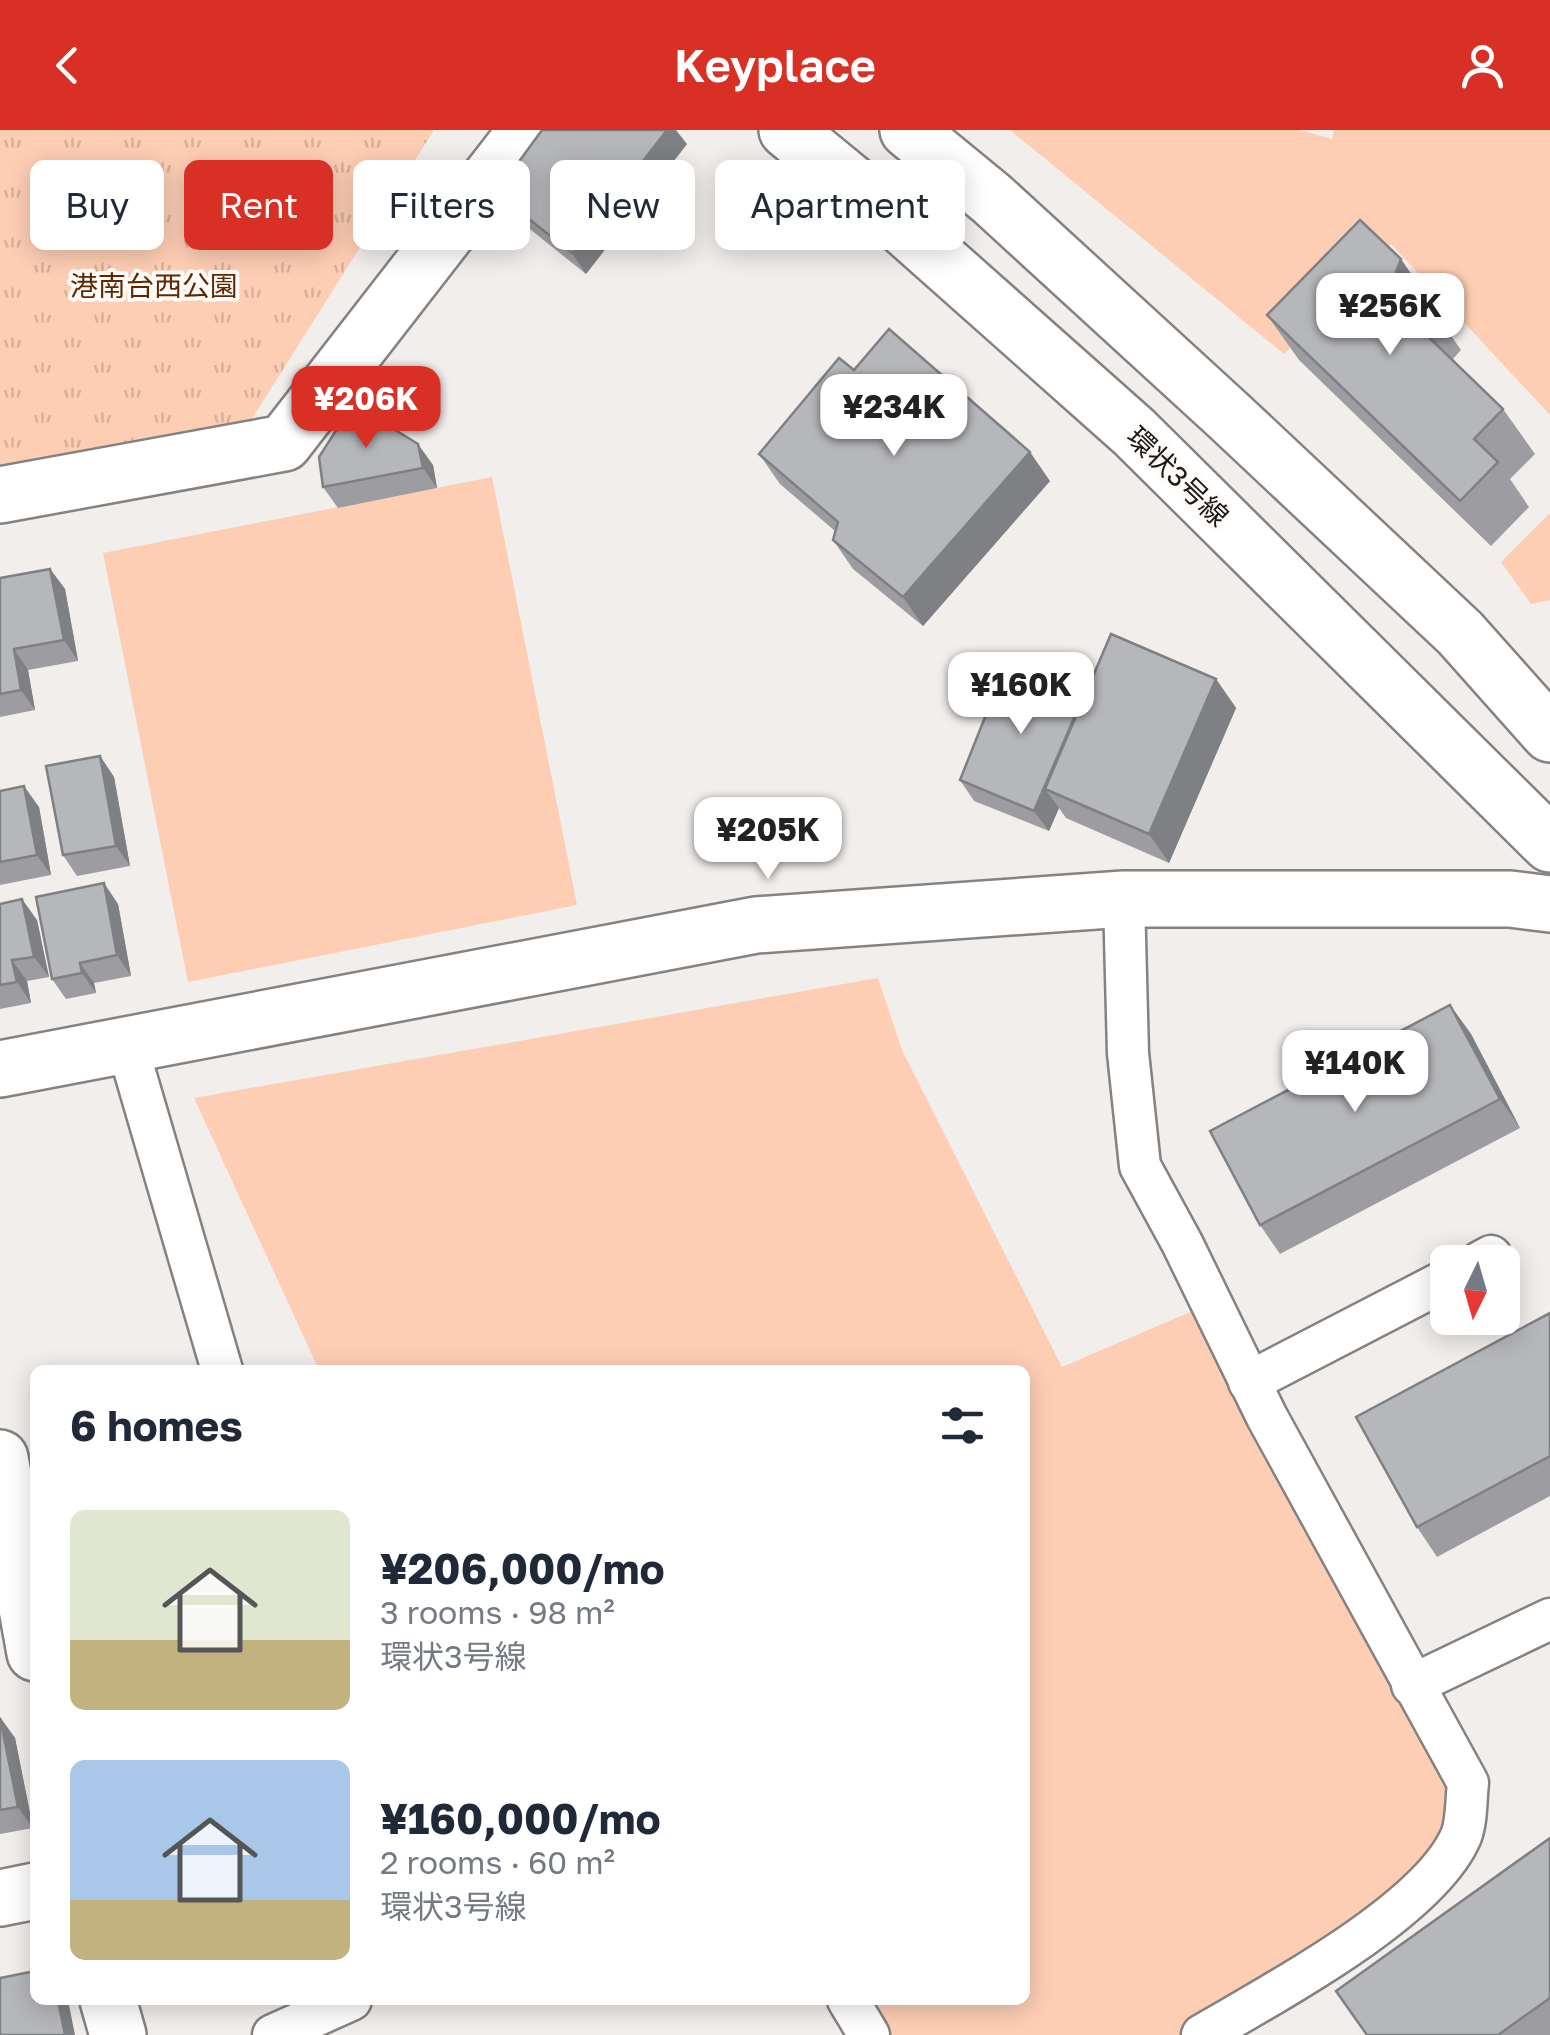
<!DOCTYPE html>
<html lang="en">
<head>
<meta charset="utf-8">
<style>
  body { margin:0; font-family:"Golos Text","Noto Sans JP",sans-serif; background:#f2f2f3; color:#1f2937; height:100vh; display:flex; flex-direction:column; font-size:38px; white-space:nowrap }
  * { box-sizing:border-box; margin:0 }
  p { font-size:32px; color:#747a83 }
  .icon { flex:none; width:55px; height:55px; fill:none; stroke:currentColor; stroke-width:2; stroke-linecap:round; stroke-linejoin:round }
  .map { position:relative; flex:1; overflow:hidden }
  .sheet { position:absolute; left:30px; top:1235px; width:1000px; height:640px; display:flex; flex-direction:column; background:#fff; border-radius:15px; box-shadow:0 5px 25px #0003 }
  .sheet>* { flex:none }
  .hud { position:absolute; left:30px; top:30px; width:1000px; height:90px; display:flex; gap:20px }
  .needle { width:65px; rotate:185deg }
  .tools { position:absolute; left:1430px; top:1115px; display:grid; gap:20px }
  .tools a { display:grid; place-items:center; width:90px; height:90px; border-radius:15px; background:#fff; box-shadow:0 5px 25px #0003; font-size:50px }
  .price { position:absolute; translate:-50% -85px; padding:0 22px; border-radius:20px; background:#fff; color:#222; font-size:32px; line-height:65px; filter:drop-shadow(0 2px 5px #0008) }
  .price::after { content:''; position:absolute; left:50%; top:60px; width:30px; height:22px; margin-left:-15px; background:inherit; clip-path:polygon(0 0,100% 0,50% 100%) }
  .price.active { background:#d93025; color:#fff }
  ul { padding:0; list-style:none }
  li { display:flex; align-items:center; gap:30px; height:250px; padding:0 40px }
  li span { display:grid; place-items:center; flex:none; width:280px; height:200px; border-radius:15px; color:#555 }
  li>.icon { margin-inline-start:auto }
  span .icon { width:120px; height:120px; fill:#fffc; stroke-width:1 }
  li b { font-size:42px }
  h2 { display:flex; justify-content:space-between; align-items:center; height:120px; padding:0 40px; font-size:42px }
  .tag { padding:0 35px; border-radius:15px; background:#fff; box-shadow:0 5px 25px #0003; font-size:35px; line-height:90px }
  .tag.active { background:#d93025; color:#fff }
  header { display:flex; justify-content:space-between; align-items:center; height:130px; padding:0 40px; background:#d93025; color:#fff; font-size:45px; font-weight:600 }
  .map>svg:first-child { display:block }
  .grass { fill:#feceb4 }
  .park { fill:url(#park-tufts) }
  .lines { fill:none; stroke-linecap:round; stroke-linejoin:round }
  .service-casing { stroke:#858280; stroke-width:45 }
  .minor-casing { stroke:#858280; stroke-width:60 }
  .tertiary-casing { stroke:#858280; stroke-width:60 }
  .service { stroke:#fff; stroke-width:40 }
  .minor { stroke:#fff; stroke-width:55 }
  .tertiary { stroke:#fff; stroke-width:55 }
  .wall { fill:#9d9da1 }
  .shaded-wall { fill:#7f8083 }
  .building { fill:#b6b7bb; stroke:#7f8083; stroke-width:2.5 }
  .labels { text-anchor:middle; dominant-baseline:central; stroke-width:8; stroke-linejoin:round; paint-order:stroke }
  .park-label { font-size:28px; fill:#5f2800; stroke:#fefbf9 }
  .street-label { font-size:28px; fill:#1a1918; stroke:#fefbf9 }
</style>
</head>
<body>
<header><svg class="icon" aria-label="back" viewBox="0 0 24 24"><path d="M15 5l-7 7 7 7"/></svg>Keyplace<svg class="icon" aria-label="person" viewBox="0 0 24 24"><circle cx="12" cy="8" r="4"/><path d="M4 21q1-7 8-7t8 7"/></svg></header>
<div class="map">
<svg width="1550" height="1905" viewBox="0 0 1550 1905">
  <defs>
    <pattern id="park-tufts" width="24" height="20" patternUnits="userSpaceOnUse" patternTransform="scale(2.5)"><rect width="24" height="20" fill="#feceb4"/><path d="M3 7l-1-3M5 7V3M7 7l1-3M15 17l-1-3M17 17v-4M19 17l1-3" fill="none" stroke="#d9b09a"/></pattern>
  </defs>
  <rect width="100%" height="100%" fill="#f2eeec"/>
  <g class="grass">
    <polygon points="1010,0 1300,0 1332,9 1334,0 1550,0 1550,285 1391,114 1284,224"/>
    <polygon points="492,347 577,775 188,852 103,423"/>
    <polygon points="1550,383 1550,470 1531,474 1501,432"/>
    <polygon points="878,848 902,920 1062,1237 1211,1173 1468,1653 1437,1743 1202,1905 869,1905 848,1870 1025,1870 1025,1240 319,1240 194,968"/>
  </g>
  <polygon class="park" points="0,0 434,0 236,314 0,353"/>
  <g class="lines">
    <g class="service-casing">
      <g id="service">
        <path d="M1124,769L1128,923L1140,1036L1182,1113L1267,1287L1468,1653C1466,1669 1467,1691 1461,1706C1429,1781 1272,1864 1202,1905"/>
        <polyline points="127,915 222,1240"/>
        <polyline points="1480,1132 1491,1126"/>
        <polyline points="1249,1252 1448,1149"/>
        <polyline points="1412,1555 1550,1489"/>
        <polyline points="848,1870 869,1905"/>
        <polyline points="273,1905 351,1870"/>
      </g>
    </g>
    <g class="minor-casing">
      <g id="minor">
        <polyline points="0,365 284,313 527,0"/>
        <polyline points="0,939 756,795 1124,769 1510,769 1550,774"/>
        <polyline points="0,1328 35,1523"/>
        <polyline points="0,1768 35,1761"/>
        <polyline points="108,1870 118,1905"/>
      </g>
    </g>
    <g class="tertiary-casing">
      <g id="tertiary">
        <polyline points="787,0 883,79 1134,302 1550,714"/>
        <polyline points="908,0 992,69 1230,287 1460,503 1550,604"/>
      </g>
    </g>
    <use href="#service" class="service"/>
    <use href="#minor" class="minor"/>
    <use href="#tertiary" class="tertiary"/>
  </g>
  <g class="wall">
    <polygon points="687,14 586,144 511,84 496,63"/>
    <polygon points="1432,174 1431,177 1461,220 1452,230 1503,279 1535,324 1510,349 1529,377 1491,416 1299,230 1267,185"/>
    <polygon points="854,240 1050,351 923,496 853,439 833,410 835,401 780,354 759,324"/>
    <polygon points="433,335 437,358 338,378 323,357"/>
    <polygon points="50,439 65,459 78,531 28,540 35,580 0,587 0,448"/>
    <polygon points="1216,549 1236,578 1169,733 1066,688 1059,678 1049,701 974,671 960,650 1083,567"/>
    <polygon points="100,626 114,647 130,736 77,746 63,725"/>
    <polygon points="0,661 39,677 51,745 0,755"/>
    <polygon points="0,774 37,790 49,847 27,851 31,873 0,879"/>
    <polygon points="118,774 131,846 94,853 96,863 66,869 52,849"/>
    <polygon points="1450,875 1471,904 1520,998 1280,1124 1260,1095"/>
    <polygon points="1550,1183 1550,1366 1437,1427 1417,1397"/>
    <polygon points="0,1588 15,1608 33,1698 0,1704"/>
    <polygon points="1550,1708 1550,1905 1367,1905"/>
  </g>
  <g class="shaded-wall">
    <polygon points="667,0 676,0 687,14 586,144 572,123"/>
    <polygon points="1401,129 1432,174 1431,177 1396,142"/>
    <polygon points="418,314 433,335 437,358 423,338"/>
    <polygon points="1030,322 1050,351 923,496 903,467"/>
    <polygon points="50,439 65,459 78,531 64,510"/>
    <polygon points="14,519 28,540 35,580 21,560"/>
    <polygon points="1216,549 1236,578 1169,733 1149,704"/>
    <polygon points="1083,567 1045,659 1059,678 1049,701 1034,681"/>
    <polygon points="100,626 114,647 130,736 116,716"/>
    <polygon points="24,656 39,677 51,745 37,725"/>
    <polygon points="104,753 118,774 131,846 117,825"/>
    <polygon points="22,769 37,790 49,847 34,827"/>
    <polygon points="12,830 27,851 31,873 17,852"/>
    <polygon points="80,833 94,853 96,863 82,843"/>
    <polygon points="1450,875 1471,904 1520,998 1500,969"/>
    <polygon points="0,1587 15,1608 33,1698 18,1677"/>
    <polygon points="58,1870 68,1870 75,1905 65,1905"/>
  </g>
  <g class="building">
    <polygon points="542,0 667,0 572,123 496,63"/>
    <polygon points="1360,90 1401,129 1396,142 1430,175 1413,192 1503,279 1474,309 1498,332 1460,371 1267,185"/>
    <polygon points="889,199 1030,322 903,467 833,410 838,392 759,324 839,228 854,240"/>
    <polygon points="353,274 418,314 423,338 323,357 319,327"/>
    <polygon points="50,439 64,510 14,519 21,560 0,564 0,448"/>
    <polygon points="1111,504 1216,549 1149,704 1045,659"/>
    <polygon points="1007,532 1083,567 1034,681 960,650"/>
    <polygon points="100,626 116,716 63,725 46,636"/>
    <polygon points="24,656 37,725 0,732 0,661"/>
    <polygon points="104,753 117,825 80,833 82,843 52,849 36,767"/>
    <polygon points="22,769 34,827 12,830 17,852 0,855 0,774"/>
    <polygon points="1450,875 1500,969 1260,1095 1210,1001"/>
    <polygon points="1550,1183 1550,1326 1417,1397 1356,1287"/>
    <polygon points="0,1588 18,1677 0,1680"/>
    <polygon points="1550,1708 1550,1868 1498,1905 1367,1905 1336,1861"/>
    <polygon points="35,1841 35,1870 58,1870 65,1905 0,1905 0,1848"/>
  </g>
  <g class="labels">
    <g class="park-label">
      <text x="154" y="155">港南台西公園</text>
    </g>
    <g class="street-label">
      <text transform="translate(1178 346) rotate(44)">環状3号線</text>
    </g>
  </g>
</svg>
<div class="tools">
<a><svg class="needle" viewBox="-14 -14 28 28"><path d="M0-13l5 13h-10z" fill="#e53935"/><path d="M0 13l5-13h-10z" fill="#747a83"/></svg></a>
</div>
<b class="price" style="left:1390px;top:228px">¥256K</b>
<b class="price active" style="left:366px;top:321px">¥206K</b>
<b class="price" style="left:894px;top:329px">¥234K</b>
<b class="price" style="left:1021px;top:607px">¥160K</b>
<b class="price" style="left:768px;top:752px">¥205K</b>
<b class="price" style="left:1355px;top:985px">¥140K</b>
<div class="hud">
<a class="tag">Buy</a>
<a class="tag active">Rent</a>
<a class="tag">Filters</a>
<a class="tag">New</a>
<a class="tag">Apartment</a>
</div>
<section class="sheet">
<h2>6 homes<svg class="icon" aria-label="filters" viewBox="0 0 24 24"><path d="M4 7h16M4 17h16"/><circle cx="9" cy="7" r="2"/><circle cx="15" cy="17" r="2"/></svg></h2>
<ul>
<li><span style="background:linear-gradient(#dfe7d0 65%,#c2b280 0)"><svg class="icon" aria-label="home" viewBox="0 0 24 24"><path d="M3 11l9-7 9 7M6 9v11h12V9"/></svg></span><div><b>¥206,000/mo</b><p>3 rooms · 98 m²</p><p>環状3号線</p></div></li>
<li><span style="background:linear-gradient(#a9c7e8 70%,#c2b280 0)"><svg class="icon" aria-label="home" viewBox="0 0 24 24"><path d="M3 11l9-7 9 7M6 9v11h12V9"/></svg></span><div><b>¥160,000/mo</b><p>2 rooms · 60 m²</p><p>環状3号線</p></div></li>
</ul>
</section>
</div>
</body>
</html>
